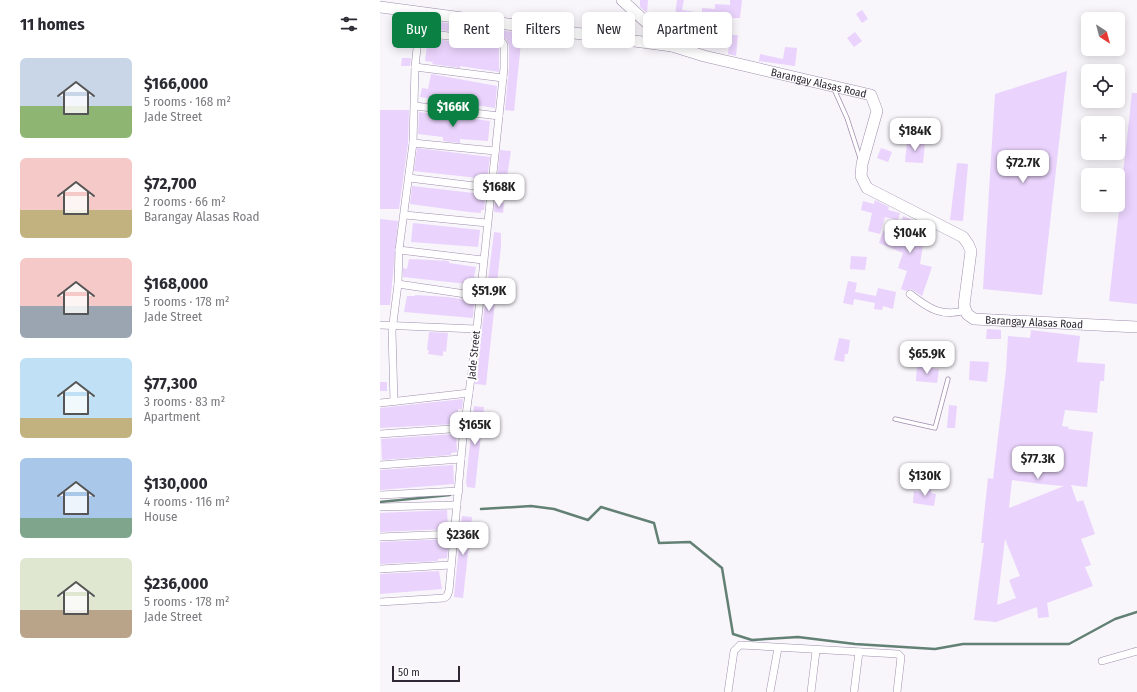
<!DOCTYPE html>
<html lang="en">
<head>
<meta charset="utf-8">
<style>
  body { margin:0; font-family:"Fira Sans Condensed",sans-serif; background:#f7f7f7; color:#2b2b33; height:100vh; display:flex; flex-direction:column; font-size:15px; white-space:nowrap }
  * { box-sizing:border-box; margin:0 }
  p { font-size:13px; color:#7c7c81 }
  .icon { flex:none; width:22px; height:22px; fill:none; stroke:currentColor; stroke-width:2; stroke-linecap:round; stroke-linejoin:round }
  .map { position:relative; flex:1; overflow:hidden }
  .side { display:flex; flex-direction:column; background:#fff; width:380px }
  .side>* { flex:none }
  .banner { position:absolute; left:12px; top:12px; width:380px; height:36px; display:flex; gap:8px }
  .needle { width:26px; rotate:144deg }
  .tools { position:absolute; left:701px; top:12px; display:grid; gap:8px }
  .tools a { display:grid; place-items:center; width:44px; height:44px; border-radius:6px; background:#fff; box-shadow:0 2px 10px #0003; font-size:20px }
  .scale { position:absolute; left:12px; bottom:10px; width:68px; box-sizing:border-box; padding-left:4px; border:2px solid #2f2834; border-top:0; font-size:11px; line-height:14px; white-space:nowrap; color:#2f2834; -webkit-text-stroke:3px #fff; paint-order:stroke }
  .price { position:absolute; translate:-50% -34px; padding:0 9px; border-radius:8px; background:#fff; color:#222; font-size:13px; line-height:26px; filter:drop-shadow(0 1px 2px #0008) }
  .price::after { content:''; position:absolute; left:50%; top:24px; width:12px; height:9px; margin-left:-6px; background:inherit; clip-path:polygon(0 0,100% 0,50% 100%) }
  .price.selected { background:#0b8043; color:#fff }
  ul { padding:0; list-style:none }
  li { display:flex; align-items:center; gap:12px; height:100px; padding:0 20px }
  li span { display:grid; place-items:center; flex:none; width:112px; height:80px; border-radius:6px; color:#555 }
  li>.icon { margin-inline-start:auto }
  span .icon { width:48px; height:48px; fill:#fffc; stroke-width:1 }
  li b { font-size:17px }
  h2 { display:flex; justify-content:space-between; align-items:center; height:48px; padding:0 20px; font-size:17px }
  .tag { padding:0 14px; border-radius:6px; background:#fff; box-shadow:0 2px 10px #0003; font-size:14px; line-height:36px }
  .tag.selected { background:#0b8043; color:#fff }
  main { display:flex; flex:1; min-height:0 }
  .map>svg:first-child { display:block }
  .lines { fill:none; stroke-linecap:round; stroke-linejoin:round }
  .stream { stroke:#628073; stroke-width:2.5 }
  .building { fill:#ead3fc; fill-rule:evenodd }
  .lane-casing { stroke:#a08fae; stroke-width:5 }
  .street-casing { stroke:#a08fae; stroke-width:8 }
  .secondary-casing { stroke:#a08fae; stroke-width:12 }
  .lane { stroke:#fff; stroke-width:3.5 }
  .street { stroke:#fff; stroke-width:7 }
  .secondary { stroke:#fff; stroke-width:11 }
  .labels { text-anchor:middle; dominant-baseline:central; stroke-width:4; stroke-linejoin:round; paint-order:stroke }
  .street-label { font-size:11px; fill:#2f2834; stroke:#fff }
</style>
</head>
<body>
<main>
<section class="side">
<h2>11 homes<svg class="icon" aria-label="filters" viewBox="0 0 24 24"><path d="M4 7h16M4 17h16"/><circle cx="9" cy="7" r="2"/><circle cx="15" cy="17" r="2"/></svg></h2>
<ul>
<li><span style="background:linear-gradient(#c9d6e8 60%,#8fb573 0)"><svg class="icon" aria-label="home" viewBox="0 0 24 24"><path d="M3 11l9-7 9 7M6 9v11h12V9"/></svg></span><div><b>$166,000</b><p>5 rooms · 168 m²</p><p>Jade Street</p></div></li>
<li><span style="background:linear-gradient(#f6c9c9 65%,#c2b280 0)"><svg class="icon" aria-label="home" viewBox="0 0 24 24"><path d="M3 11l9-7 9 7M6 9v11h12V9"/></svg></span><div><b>$72,700</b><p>2 rooms · 66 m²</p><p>Barangay Alasas Road</p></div></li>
<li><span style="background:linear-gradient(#f6c9c9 60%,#9aa5b1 0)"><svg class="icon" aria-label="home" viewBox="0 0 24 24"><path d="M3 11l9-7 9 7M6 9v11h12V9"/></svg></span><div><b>$168,000</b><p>5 rooms · 178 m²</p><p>Jade Street</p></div></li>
<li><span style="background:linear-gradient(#bfe0f5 75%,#c2b280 0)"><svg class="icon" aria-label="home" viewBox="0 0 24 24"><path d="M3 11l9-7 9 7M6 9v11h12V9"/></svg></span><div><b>$77,300</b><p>3 rooms · 83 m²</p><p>Apartment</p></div></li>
<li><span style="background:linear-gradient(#a9c7e8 75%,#7fa58c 0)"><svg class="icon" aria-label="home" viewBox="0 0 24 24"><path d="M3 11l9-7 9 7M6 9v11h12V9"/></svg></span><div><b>$130,000</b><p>4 rooms · 116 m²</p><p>House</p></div></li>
<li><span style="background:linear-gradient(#dfe7d0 65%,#b9a48a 0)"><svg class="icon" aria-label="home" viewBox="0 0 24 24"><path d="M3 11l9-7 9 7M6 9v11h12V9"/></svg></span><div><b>$236,000</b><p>5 rooms · 178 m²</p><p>Jade Street</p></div></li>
</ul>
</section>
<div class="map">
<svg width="757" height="692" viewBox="0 0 757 692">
  <rect width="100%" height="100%" fill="#f8f5fb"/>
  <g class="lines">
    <g class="stream">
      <polyline points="0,502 70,495"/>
      <polyline points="101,509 151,506 174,509 208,520 221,507 274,523 279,543 310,542 342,568 353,634 372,640 418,637 475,644 555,649 583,644 689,644 735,619 757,612"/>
    </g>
  </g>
  <g class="building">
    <polygon points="260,0 268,0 267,13 260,7"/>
    <polygon points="297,0 304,0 302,10 322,13 322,8 335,9 335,4 350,5 350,0 362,0 360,18 344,18 342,41 334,40 335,20 312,18 310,35 293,32"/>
    <polygon points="482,10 488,19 482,23 476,14"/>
    <polygon points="37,19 142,33 134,111 125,110 129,68 129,45 126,39 46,28 37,29"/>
    <polygon points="475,32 482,41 474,47 467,38"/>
    <polygon points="350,35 358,35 356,56 348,54"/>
    <polygon points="48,38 119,48 119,72 80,66 80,68 52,64 53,62 45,61"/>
    <rect x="13" y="39" width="8" height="8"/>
    <polygon points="405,47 417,48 415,66 379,61 380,54 403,59"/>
    <polygon points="22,58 31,58 30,66 21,66"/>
    <polygon points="687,71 662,295 603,289 615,94"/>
    <polygon points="51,74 117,86 115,108 40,97 42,88 48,89"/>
    <polygon points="752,93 757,93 757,304 729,301"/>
    <polygon points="0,110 29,110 28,143 19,209 0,209"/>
    <polygon points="39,112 110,121 108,141 80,139 80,143 63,141 63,137 38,134"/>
    <polygon points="527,142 545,143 543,163 525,162"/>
    <polygon points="37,148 110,157 107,179 34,171"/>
    <polygon points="501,148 512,152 508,162 497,158"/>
    <polygon points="120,150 131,151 126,182 117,181"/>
    <polygon points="577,163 588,164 583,221 570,220"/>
    <polygon points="32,186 102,194 102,200 105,201 104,210 101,210 101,213 89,212 30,204"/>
    <polygon points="495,200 509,207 508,210 520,213 518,220 505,217 500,234 488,231 492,213 481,210 483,201 494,204"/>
    <polygon points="115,202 124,203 123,213 114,212"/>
    <polygon points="523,216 535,221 535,224 546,226 540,264 552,267 542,296 531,289 526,291 521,289 527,271 518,268 523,253 499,243 503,231 519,236"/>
    <polygon points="0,219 18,221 10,305 0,305"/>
    <polygon points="33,223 100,230 98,247 31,242"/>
    <polygon points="114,232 121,233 121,246 106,385 95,384"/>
    <polygon points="471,256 487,257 485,270 470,269"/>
    <polygon points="29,259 69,261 69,263 96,267 94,277 97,278 96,285 23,277 23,268 27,269"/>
    <polygon points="468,281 477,283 475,292 496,296 498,288 516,292 513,309 503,306 502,310 494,309 495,303 474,299 473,305 463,303"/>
    <polygon points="35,295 68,297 93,301 94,303 93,318 24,312 27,296 35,296"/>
    <polygon points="607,329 621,330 621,339 606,339"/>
    <path d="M651,330L700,336L697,362L725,364L724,381H720L717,413L685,410L682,426L689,427L688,429L713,432L707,487L691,485L697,502L703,500L715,534L701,539L711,565L705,567L713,586L667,603L669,617L658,618L657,607L616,622L594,620L604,543H601L608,478L613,479L626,370L628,336L650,338ZM632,480L661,484L684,486L629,508ZM625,539L640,576L629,580L636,598L617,605Z"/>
    <polygon points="49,332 68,333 66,352 63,351 63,356 48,354 49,350 47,350"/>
    <polygon points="459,338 470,340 468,354 465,354 464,362 454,360"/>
    <polygon points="590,361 609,362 607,382 589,380"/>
    <polygon points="537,366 559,369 557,383 536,381"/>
    <rect x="0" y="382" width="7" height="9"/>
    <polygon points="83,399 82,409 78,409 79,419 74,420 75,424 0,428 0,408"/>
    <polygon points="569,405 577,406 575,428 567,428"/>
    <polygon points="94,406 104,407 95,488 87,487 86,482"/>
    <polygon points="76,434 77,452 71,453 71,455 2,460 1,439"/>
    <polygon points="73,465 74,484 0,490 0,470"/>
    <polygon points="543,485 552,486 551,493 556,494 554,506 533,503 534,491 542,492"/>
    <polygon points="67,510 68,529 0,532 0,513"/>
    <polygon points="82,516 92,517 83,598 74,597"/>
    <polygon points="69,539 67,558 58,559 58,561 0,564 0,542"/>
    <polygon points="59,571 62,589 0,594 0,574"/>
  </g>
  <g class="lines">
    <g class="lane-casing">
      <g id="lane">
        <polyline points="454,89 467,118 480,158"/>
        <polyline points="515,419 555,428 568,379"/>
      </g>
    </g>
    <g class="street-casing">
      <g id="street">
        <polyline points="35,67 123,78"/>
        <polyline points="35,106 119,116"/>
        <polyline points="33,143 115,151"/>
        <polyline points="29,178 111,188"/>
        <polyline points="25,215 107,223"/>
        <polyline points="19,250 103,260"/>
        <polyline points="18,284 99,296"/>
        <path d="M530,294C548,308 562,318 586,310"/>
        <polyline points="0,325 96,329"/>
        <polyline points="0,403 89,393"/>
        <polyline points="0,434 84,428"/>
        <polyline points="0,465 81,459"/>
        <polyline points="0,495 79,491"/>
        <polyline points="0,507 77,505"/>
        <polyline points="0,537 74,534"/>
        <polyline points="0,569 71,565"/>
        <polyline points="0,602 64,598 67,596 69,591 83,437 94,356 124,68 124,45 123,43 45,33 40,35 38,39 35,67 33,143 19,250 18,284 12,331 14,402"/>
        <polyline points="722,661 757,651"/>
        <polyline points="348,692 354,651 360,645 518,654 521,657 517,692"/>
        <polyline points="390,692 398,648"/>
        <polyline points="431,692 436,651"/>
        <polyline points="474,692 479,652"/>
      </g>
    </g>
    <g class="secondary-casing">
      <g id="secondary">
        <polyline points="242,0 292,46"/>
        <path id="s1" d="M0,7L292,46L324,56L491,95L497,111L482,164L481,176L487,188L583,237L588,244L591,251L584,305L587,314L594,319L757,327"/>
      </g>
    </g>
    <use href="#lane" class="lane"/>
    <use href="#street" class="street"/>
    <use href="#secondary" class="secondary"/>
  </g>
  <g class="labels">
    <g class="street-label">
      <text stroke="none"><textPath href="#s1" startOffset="446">Barangay Alasas Road</textPath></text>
      <text stroke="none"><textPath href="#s1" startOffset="854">Barangay Alasas Road</textPath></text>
      <text transform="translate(94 355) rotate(-84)">Jade Street</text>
    </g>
  </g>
</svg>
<div class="tools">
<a><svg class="needle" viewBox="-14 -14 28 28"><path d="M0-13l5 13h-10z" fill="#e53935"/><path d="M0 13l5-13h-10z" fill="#7c7c81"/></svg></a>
<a><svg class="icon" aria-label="locate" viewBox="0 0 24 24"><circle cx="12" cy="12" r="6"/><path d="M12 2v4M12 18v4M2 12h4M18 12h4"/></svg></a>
<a>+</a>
<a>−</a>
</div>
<div class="scale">50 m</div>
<b class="price selected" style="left:73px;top:128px">$166K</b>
<b class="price" style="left:535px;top:152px">$184K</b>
<b class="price" style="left:643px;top:184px">$72.7K</b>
<b class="price" style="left:119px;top:208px">$168K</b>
<b class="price" style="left:530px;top:254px">$104K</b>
<b class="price" style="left:109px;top:312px">$51.9K</b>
<b class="price" style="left:547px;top:375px">$65.9K</b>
<b class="price" style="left:95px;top:446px">$165K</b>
<b class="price" style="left:658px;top:480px">$77.3K</b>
<b class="price" style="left:545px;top:497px">$130K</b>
<b class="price" style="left:83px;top:556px">$236K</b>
<div class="banner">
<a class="tag selected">Buy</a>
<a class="tag">Rent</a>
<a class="tag">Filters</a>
<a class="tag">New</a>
<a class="tag">Apartment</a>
</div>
</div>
</main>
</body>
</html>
